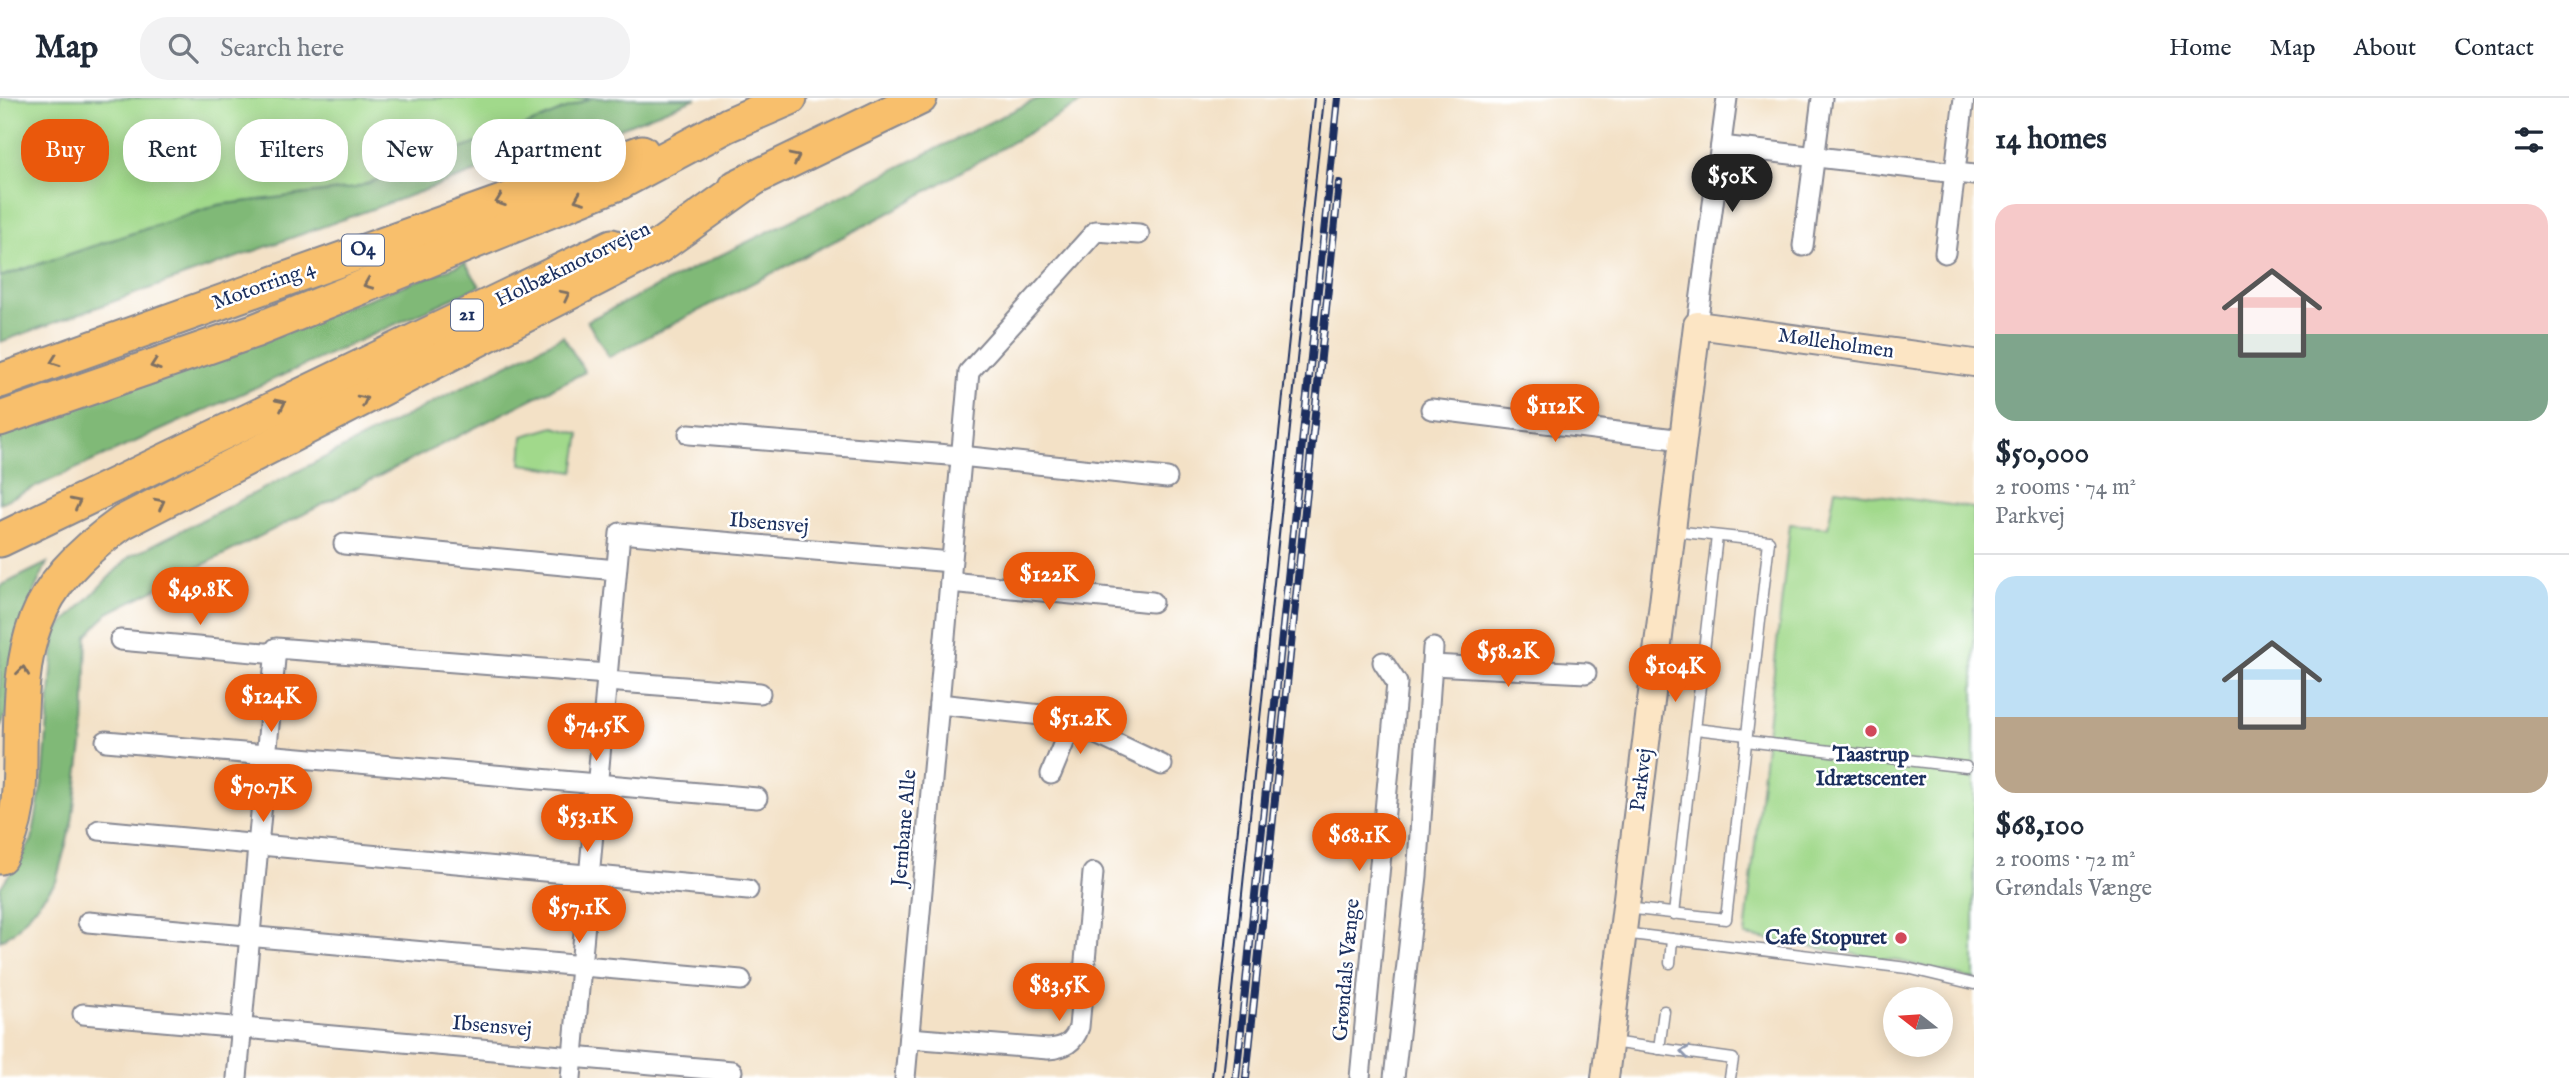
<!DOCTYPE html>
<html lang="en">
<head>
<meta charset="utf-8">
<style>
  body { margin:0; font-family:"IM FELL English",serif; background:#f2f2f3; color:#1f2937; height:100vh; display:flex; flex-direction:column; font-size:26px; white-space:nowrap }
  * { box-sizing:border-box; margin:0 }
  p { font-size:23px; color:#747a83 }
  .icon { flex:none; width:38px; height:38px; fill:none; stroke:currentColor; stroke-width:2; stroke-linecap:round; stroke-linejoin:round }
  .map { position:relative; flex:1; overflow:hidden }
  .drawer { display:flex; flex-direction:column; background:#fff; width:595px }
  .drawer>* { flex:none }
  .guide { position:absolute; left:21px; top:21px; width:665px; height:63px; display:flex; gap:14px }
  .needle { width:46px; rotate:287deg }
  .fabs { position:absolute; left:1883px; top:889px; display:grid; gap:14px }
  .fabs a { display:grid; place-items:center; width:70px; height:70px; border-radius:50%; background:#fff; box-shadow:0 4px 18px #0003; font-size:35px }
  .price { position:absolute; translate:-50% -60px; padding:0 16px; border-radius:24px; background:#ea580c; color:#fff; font-size:23px; line-height:46px; filter:drop-shadow(0 2px 4px #0008) }
  .price::after { content:''; position:absolute; left:50%; top:42px; width:21px; height:16px; margin-left:-10px; background:inherit; clip-path:polygon(0 0,100% 0,50% 100%) }
  .price.on { background:#222; color:#fff }
  ul { padding:0; list-style:none }
  li { display:grid; align-content:center; gap:14px; height:371px; padding:0 21px }
  li+li { border-top:2px solid #e0e1e3 }
  li span { display:grid; place-items:center; height:217px; border-radius:21px; color:#555 }
  li>.icon { margin-inline-start:auto }
  span .icon { width:126px; height:126px; fill:#fffc; stroke-width:1 }
  li b { font-size:30px }
  h2 { display:flex; justify-content:space-between; align-items:center; height:84px; padding:0 21px; font-size:30px }
  .tag { padding:0 24px; border-radius:28px; background:#fff; box-shadow:0 4px 18px #0003; font-size:24px; line-height:63px }
  .tag.on { background:#ea580c; color:#fff }
  header { display:flex; align-items:center; gap:42px; box-sizing:border-box; height:98px; padding:0 35px; background:#fff; border-bottom:2px solid #e0e1e3 }
  header strong { font-size:33px }
  nav { display:flex; gap:38px; margin-inline-start:auto; font-size:24px }
  .search { width:490px; height:63px; background:#f2f2f3; display:flex; align-items:center; gap:18px; box-sizing:border-box; padding:0 24px; border-radius:28px; color:#747a83; font-size:26px }
  main { display:flex; flex:1; min-height:0 }
  .map>svg:first-child { display:block }
  .green { fill:#a1d98b; stroke:#5e8474; stroke-width:2 }
  .forest { fill:#80b977; stroke:#4e746a; stroke-width:2 }
  .lines { fill:none; stroke-linecap:round; stroke-linejoin:round }
  .lane-casing { stroke:#878892; stroke-width:13 }
  .street-casing { stroke:#878892; stroke-width:23 }
  .secondary-casing { stroke:#878892; stroke-width:30 }
  .highway-casing { stroke:#878892; stroke-width:37 }
  .lane { stroke:#fff; stroke-width:10 }
  .street { stroke:#fff; stroke-width:19 }
  .secondary { stroke:#fce5c4; stroke-width:26 }
  .highway { stroke:#f8bf6c; stroke-width:33 }
  .tram { stroke:#1b2f5e; stroke-width:2 }
  .rail-casing { stroke:#1b2f5e; stroke-width:8 }
  .rail { stroke:#fff; stroke-width:5; stroke-dasharray:16; stroke-linecap:butt }
  .oneway { stroke:#7e7064 }
  .oneway2 { stroke:#8d97ae }
  .poi-dot { fill:#d1495b; stroke:#fff; stroke-width:2.5 }
  .labels { text-anchor:middle; dominant-baseline:central; stroke-width:5; stroke-linejoin:round; paint-order:stroke }
  .shield { fill:#fff; stroke:#5f6d8e; stroke-width:2 }
  .shield-label { font-size:19px; font-weight:bold; fill:#1b2f5e }
  .street-label { font-size:21px; fill:#1b2f5e; stroke:#fff }
  .poi-label { font-size:21px; font-weight:bold; fill:#1b2f5e; stroke:#fff }
</style>
</head>
<body>
<header>
<strong>Map</strong>
<div class="search"><svg class="icon" aria-label="search" viewBox="0 0 24 24"><circle cx="10" cy="10" r="6"/><path d="M15 15l6 6"/></svg>Search here</div>
<nav><a>Home</a><a>Map</a><a>About</a><a>Contact</a></nav>
</header>
<main>
<div class="map">
<svg width="1974" height="980" viewBox="0 0 1974 980">
  <rect width="100%" height="100%" fill="#fff"/>
  <filter id="ink" filterUnits="userSpaceOnUse"><feTurbulence type="fractalNoise" baseFrequency=".0143" numOctaves="2"/><feDisplacementMap in="SourceGraphic" scale="14" xChannelSelector="R" yChannelSelector="G"/><feConvolveMatrix kernelMatrix="1 2 1 2 8 2 1 2 1" color-interpolation-filters="sRGB"/></filter>
  <filter id="wash" filterUnits="userSpaceOnUse"><feTurbulence type="fractalNoise" baseFrequency=".00686" numOctaves="4" result="noise"/><feDisplacementMap in="SourceGraphic" scale="28" xChannelSelector="R" yChannelSelector="G"/><feGaussianBlur stdDeviation="1.57" result="paint"/><feColorMatrix in="noise" values="0 0 0 0 0 0 0 0 0 0 0 0 0 0 0 0 0 1.4 0 .05"/><feComposite in="paint" operator="in"/></filter>
  <g filter="url(#wash)">
    <rect width="100%" height="100%" fill="#f3e1c6"/>
    <g class="green">
      <polygon points="0,0 591,0 507,36 355,90 218,107 0,179"/>
      <polygon points="554,329 580,336 574,374 521,366 523,338"/>
      <polygon points="1835,391 1974,410 1974,881 1903,864 1745,838 1790,426 1828,429"/>
    </g>
    <g class="forest">
      <polygon points="591,0 696,0 580,46 520,62 507,36"/>
      <polygon points="1039,0 1089,0 887,116 609,259 587,223"/>
      <polygon points="477,45 484,71 0,244 0,179 218,107 355,90"/>
      <polygon points="465,165 480,188 0,405 0,336"/>
      <polygon points="563,238 585,274 108,515 87,538 84,633 72,724 56,784 16,832 0,843 0,790 32,742 44,673 55,534 129,459"/>
      <polygon points="47,465 34,493 8,613 0,629 0,488"/>
    </g>
  </g>
  <g filter="url(#ink)">
    <g class="lines">
      <g class="lane-casing">
        <g id="lane">
          <polyline points="1696,631 1746,637"/>
          <polyline points="1746,643 1966,669"/>
          <polyline points="1626,810 1726,821 1769,443 1673,433"/>
          <polyline points="1674,816 1717,438"/>
          <polyline points="1623,835 1907,870 1974,886"/>
          <polyline points="1670,865 1672,841"/>
          <polyline points="1611,944 1733,961 1730,980"/>
          <polyline points="1659,951 1664,913"/>
        </g>
      </g>
      <g class="street-casing">
        <g id="street">
          <polyline points="1721,48 1974,77"/>
          <polyline points="1803,148 1822,0"/>
          <polyline points="1945,155 1964,0"/>
          <polyline points="1697,227 1727,0"/>
          <polyline points="1431,311 1683,342"/>
          <polyline points="689,336 961,358 1167,380"/>
          <polyline points="344,446 616,472"/>
          <polyline points="950,484 1152,504"/>
          <polyline points="120,542 276,556"/>
          <polyline points="1432,567 1586,575"/>
          <polyline points="607,583 760,595"/>
          <polyline points="939,606 1060,619 1162,667"/>
          <polyline points="106,643 757,700"/>
          <polyline points="1051,676 1072,625"/>
          <polyline points="99,732 748,792"/>
          <polyline points="88,824 741,882"/>
          <polyline points="83,916 732,973"/>
          <path d="M909,940L1048,951C1064,950 1074,945 1079,929L1093,775"/>
          <polyline points="237,980 276,550 607,576"/>
          <polyline points="571,980 620,435 951,464"/>
          <polyline points="905,980 969,274 1096,133 1139,136"/>
          <polyline points="1360,980 1397,585 1383,564"/>
          <polyline points="1394,980 1417,778 1433,550"/>
        </g>
      </g>
      <g class="secondary-casing">
        <polyline id="secondary" points="1605,980 1697,227 1974,265"/>
      </g>
      <g class="highway-casing">
        <g id="highway">
          <polyline points="736,89 920,0"/>
          <polyline points="0,283 642,54"/>
          <polyline points="0,321 254,233 621,84 728,27 790,0"/>
          <polyline points="0,442 612,148"/>
          <path d="M0,759C19,727 20,692 20,656C21,544 27,492 123,424L658,149L756,79"/>
        </g>
      </g>
      <use href="#lane" class="lane"/>
      <use href="#street" class="street"/>
      <use href="#secondary" class="secondary"/>
      <use href="#highway" class="highway"/>
      <g class="tram">
        <polyline points="1212,980 1314,0"/>
        <polyline points="1223,980 1324,0"/>
      </g>
      <g class="rail-casing">
        <g id="rail">
          <polyline points="1236,980 1338,0"/>
          <polyline points="1246,980 1339,85"/>
        </g>
      </g>
      <use href="#rail" class="rail"/>
    </g>
    <defs><path id="oneway-chevron" d="M-2-3.5L2.5 0L-2 3.5" fill="none" stroke-width="1.6" stroke-linecap="round" stroke-linejoin="round" transform="scale(1.75)"/></defs>
    <g class="oneway">
      <use href="#oneway-chevron" transform="translate(795 60) rotate(-26)"/>
      <use href="#oneway-chevron" transform="translate(579 101) rotate(158)"/>
      <use href="#oneway-chevron" transform="translate(500 103) rotate(160)"/>
      <use href="#oneway-chevron" transform="translate(368 186) rotate(158)"/>
      <use href="#oneway-chevron" transform="translate(565 197) rotate(-27)"/>
      <use href="#oneway-chevron" transform="translate(55 263) rotate(160)"/>
      <use href="#oneway-chevron" transform="translate(155 267) rotate(161)"/>
      <use href="#oneway-chevron" transform="translate(363 302) rotate(-27)"/>
      <use href="#oneway-chevron" transform="translate(281 306) rotate(-26)"/>
      <use href="#oneway-chevron" transform="translate(76 405) rotate(-26)"/>
      <use href="#oneway-chevron" transform="translate(160 405) rotate(-27)"/>
      <use href="#oneway-chevron" transform="translate(23 573) rotate(-83)"/>
    </g>
    <use class="oneway2" href="#oneway-chevron" transform="translate(1685 954) rotate(-172)"/>
  </g>
  <g class="poi-dot">
    <circle cx="1871" cy="633" r="7"/>
    <circle cx="1901" cy="840" r="7"/>
  </g>
  <g class="labels">
    <g class="shield">
      <rect x="342" y="136.5" width="42" height="31" rx="5"/>
      <rect x="451" y="201.5" width="32" height="31" rx="5"/>
    </g>
    <g class="shield-label">
      <text x="363" y="152">O4</text>
      <text x="467" y="217">21</text>
    </g>
    <g class="street-label">
      <text transform="translate(573 167) rotate(-26)">Holbækmotorvejen</text>
      <text transform="translate(264 188) rotate(-20)">Motorring 4</text>
      <text transform="translate(1836 246) rotate(8)">Mølleholmen</text>
      <text transform="translate(769 426) rotate(5)">Ibsensvej</text>
      <text transform="translate(1642 682) rotate(-83)">Parkvej</text>
      <text transform="translate(905 730) rotate(-85)">Jernbane Alle</text>
      <text transform="translate(1347 872) rotate(-85)">Grøndals Vænge</text>
      <text transform="translate(492 929) rotate(5)">Ibsensvej</text>
    </g>
    <g class="poi-label">
      <text x="1871" y="657">Taastrup<tspan x="1871" dy="24">Idrætscenter</tspan></text>
      <text x="1887" y="840" text-anchor="end">Cafe Stopuret</text>
    </g>
  </g>
</svg>
<div class="fabs">
<a><svg class="needle" viewBox="-14 -14 28 28"><path d="M0-13l5 13h-10z" fill="#e53935"/><path d="M0 13l5-13h-10z" fill="#747a83"/></svg></a>
</div>
<b class="price on" style="left:1732px;top:116px">$50K</b>
<b class="price" style="left:1555px;top:346px">$112K</b>
<b class="price" style="left:1049px;top:514px">$122K</b>
<b class="price" style="left:200px;top:529px">$49.8K</b>
<b class="price" style="left:1508px;top:591px">$58.2K</b>
<b class="price" style="left:1675px;top:606px">$104K</b>
<b class="price" style="left:271px;top:636px">$124K</b>
<b class="price" style="left:1080px;top:658px">$51.2K</b>
<b class="price" style="left:596px;top:665px">$74.5K</b>
<b class="price" style="left:263px;top:726px">$70.7K</b>
<b class="price" style="left:587px;top:756px">$53.1K</b>
<b class="price" style="left:1359px;top:775px">$68.1K</b>
<b class="price" style="left:579px;top:847px">$57.1K</b>
<b class="price" style="left:1059px;top:925px">$83.5K</b>
<div class="guide">
<a class="tag on">Buy</a>
<a class="tag">Rent</a>
<a class="tag">Filters</a>
<a class="tag">New</a>
<a class="tag">Apartment</a>
</div>
</div>
<section class="drawer">
<h2>14 homes<svg class="icon" aria-label="filters" viewBox="0 0 24 24"><path d="M4 7h16M4 17h16"/><circle cx="9" cy="7" r="2"/><circle cx="15" cy="17" r="2"/></svg></h2>
<ul>
<li><span style="background:linear-gradient(#f6c9c9 60%,#7fa58c 0)"><svg class="icon" aria-label="home" viewBox="0 0 24 24"><path d="M3 11l9-7 9 7M6 9v11h12V9"/></svg></span><div><b>$50,000</b><p>2 rooms · 74 m²</p><p>Parkvej</p></div></li>
<li><span style="background:linear-gradient(#bfe0f5 65%,#b9a48a 0)"><svg class="icon" aria-label="home" viewBox="0 0 24 24"><path d="M3 11l9-7 9 7M6 9v11h12V9"/></svg></span><div><b>$68,100</b><p>2 rooms · 72 m²</p><p>Grøndals Vænge</p></div></li>
</ul>
</section>
</main>
</body>
</html>
